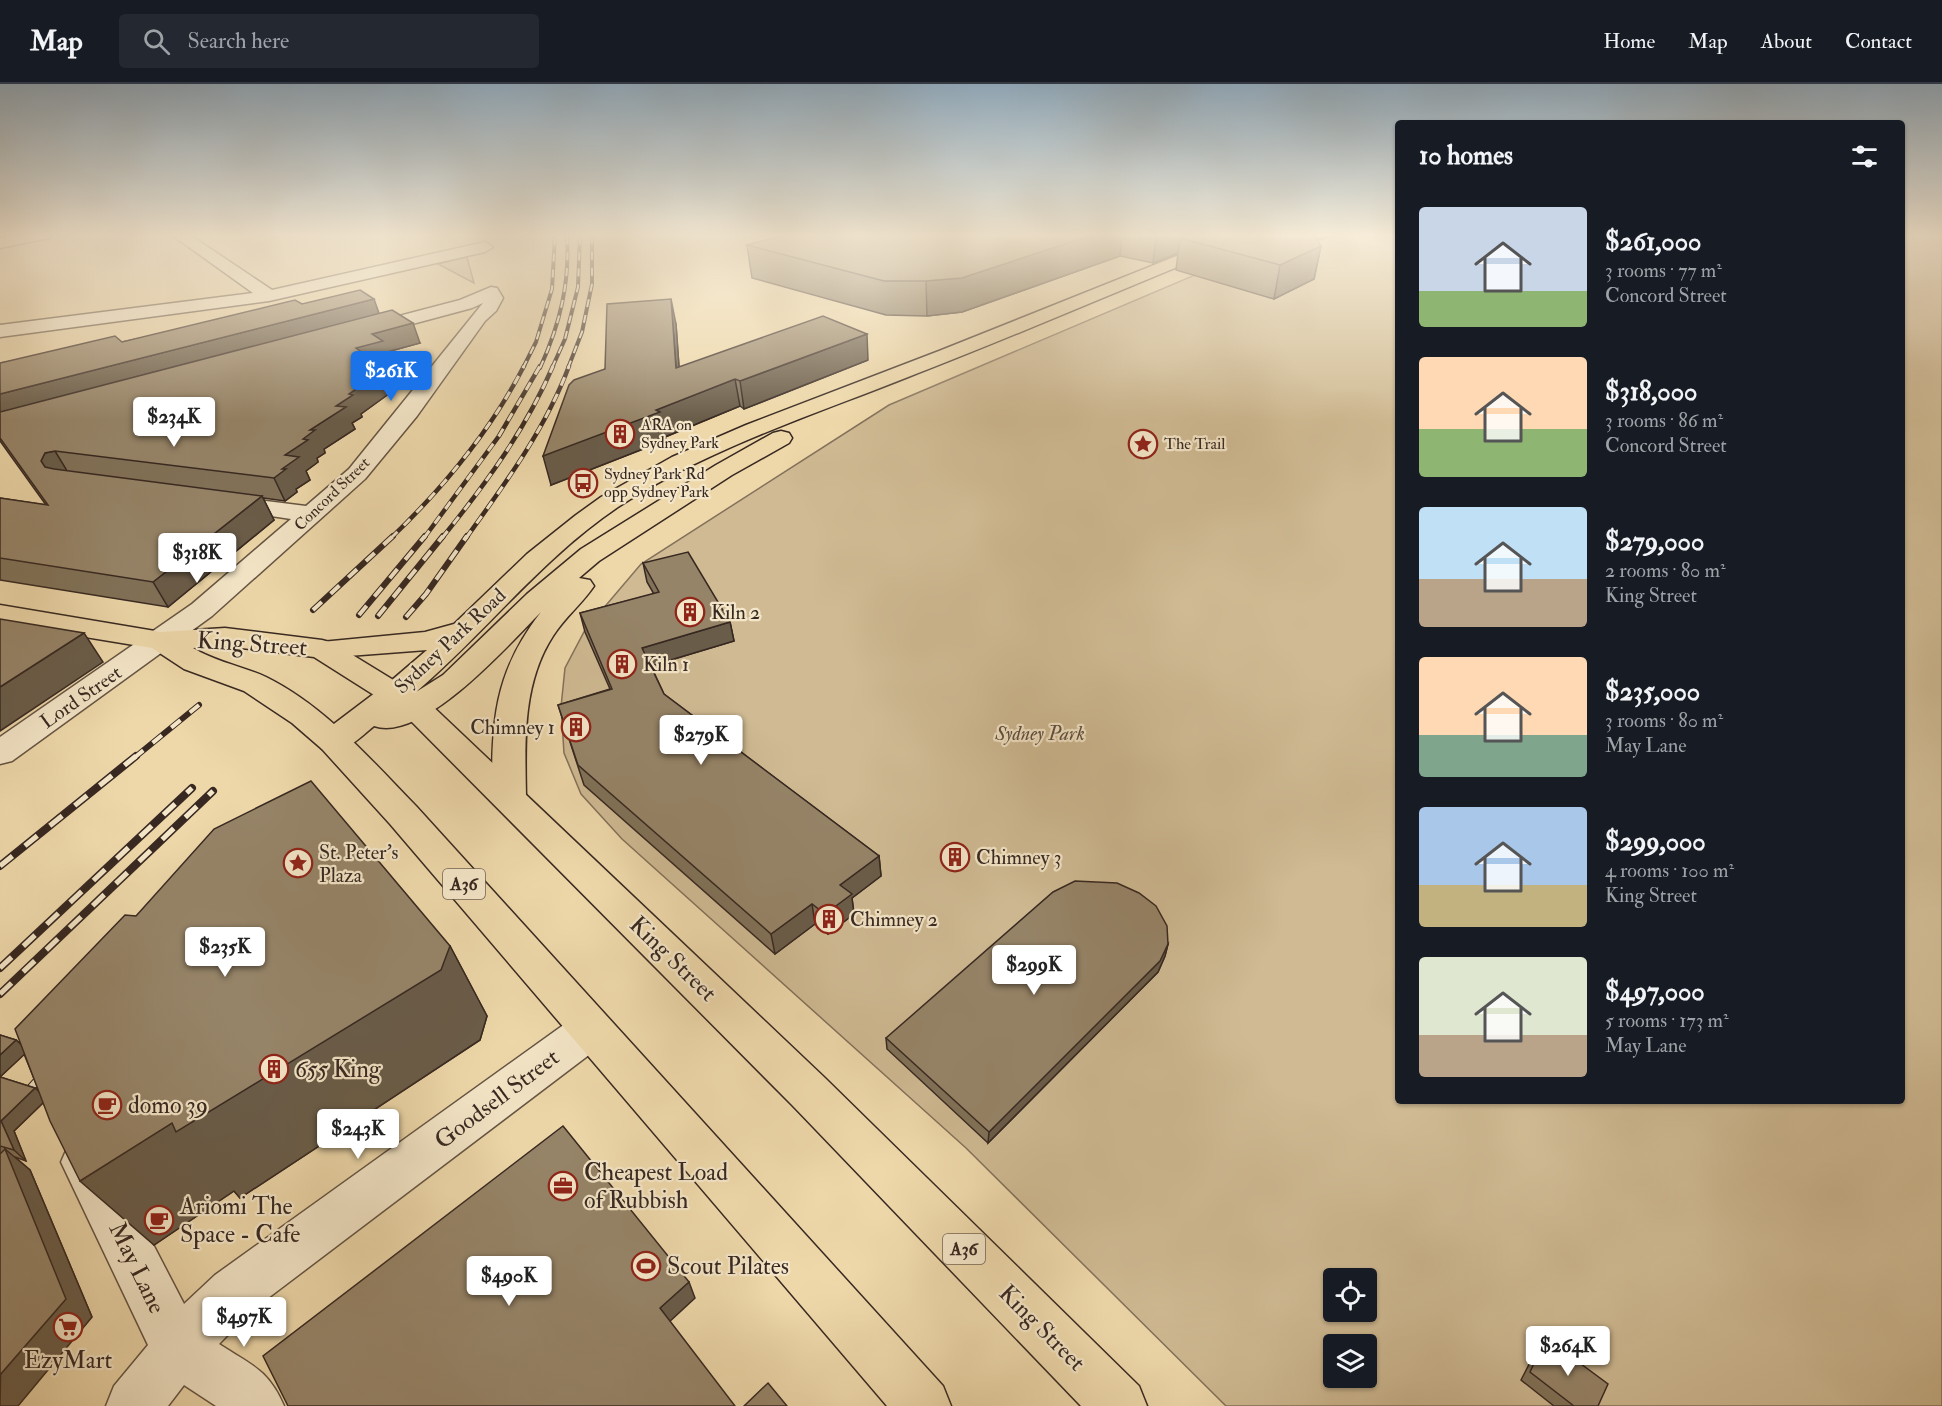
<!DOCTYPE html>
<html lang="en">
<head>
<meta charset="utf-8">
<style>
  body { margin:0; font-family:"IM FELL Double Pica",serif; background:#242831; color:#f1f3f6; height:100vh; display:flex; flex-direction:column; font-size:22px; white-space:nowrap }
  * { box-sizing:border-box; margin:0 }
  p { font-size:20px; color:#9ea1a6 }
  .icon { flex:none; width:33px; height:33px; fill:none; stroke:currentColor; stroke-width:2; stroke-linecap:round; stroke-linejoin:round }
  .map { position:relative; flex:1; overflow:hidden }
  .side { position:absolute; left:1395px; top:36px; width:510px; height:984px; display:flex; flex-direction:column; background:#171b24; border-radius:6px; box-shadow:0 2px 4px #0004 }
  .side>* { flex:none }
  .fabs { position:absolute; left:1323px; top:1184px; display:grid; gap:12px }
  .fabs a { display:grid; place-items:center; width:54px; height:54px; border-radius:6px; background:#171b24; box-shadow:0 2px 4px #0004; font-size:30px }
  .price { position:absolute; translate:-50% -51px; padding:0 14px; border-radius:6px; background:#fff; color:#222; font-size:20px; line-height:39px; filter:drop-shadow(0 2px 3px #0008) }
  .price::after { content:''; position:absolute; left:50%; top:36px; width:18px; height:14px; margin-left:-9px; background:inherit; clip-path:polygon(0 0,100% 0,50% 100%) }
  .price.on { background:#1a73e8; color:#fff }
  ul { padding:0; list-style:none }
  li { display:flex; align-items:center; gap:18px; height:150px; padding:0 24px }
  li span { display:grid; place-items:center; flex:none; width:168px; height:120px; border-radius:6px; color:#555 }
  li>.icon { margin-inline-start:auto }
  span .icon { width:72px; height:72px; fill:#fffc; stroke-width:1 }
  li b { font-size:26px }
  h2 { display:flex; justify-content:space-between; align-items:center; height:72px; padding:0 24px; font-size:26px }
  header { display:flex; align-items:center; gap:36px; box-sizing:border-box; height:84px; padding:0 30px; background:#171b24; border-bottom:2px solid #363941 }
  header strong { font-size:28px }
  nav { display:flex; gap:33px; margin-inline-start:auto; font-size:21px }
  .search { width:420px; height:54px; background:#242831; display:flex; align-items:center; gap:15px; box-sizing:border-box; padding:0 21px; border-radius:6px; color:#9ea1a6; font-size:22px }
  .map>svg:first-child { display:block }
  .green { fill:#cfba93; stroke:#83715a; stroke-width:1.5; fill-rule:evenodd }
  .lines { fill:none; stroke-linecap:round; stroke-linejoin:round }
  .minor-casing { stroke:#655443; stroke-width:3 }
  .major-casing { stroke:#372821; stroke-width:3 }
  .highway-casing { stroke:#372821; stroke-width:3 }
  .minor { fill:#f4e6c8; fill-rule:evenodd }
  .major { fill:#eed8aa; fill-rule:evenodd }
  .highway { fill:#eed8aa; fill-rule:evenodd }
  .rail-far4-casing { stroke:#372821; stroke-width:4 }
  .rail-far3-casing { stroke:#372821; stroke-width:4.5 }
  .rail-far2-casing { stroke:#372821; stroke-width:6 }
  .rail-far1-casing { stroke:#372821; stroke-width:8 }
  .rail-casing { stroke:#372821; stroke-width:9 }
  .rail-far4 { stroke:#f4e6c8; stroke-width:2; stroke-dasharray:8; stroke-linecap:butt }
  .rail-far3 { stroke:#f4e6c8; stroke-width:3; stroke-dasharray:9; stroke-linecap:butt }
  .rail-far2 { stroke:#f4e6c8; stroke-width:4; stroke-dasharray:12; stroke-linecap:butt }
  .rail-far1 { stroke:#f4e6c8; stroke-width:5; stroke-dasharray:16; stroke-linecap:butt }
  .rail { stroke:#f4e6c8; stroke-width:7; stroke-dasharray:20; stroke-linecap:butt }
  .wall { fill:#817259; stroke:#372821; stroke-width:1.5; fill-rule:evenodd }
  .shaded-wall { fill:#695c49; stroke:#372821; stroke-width:1.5 }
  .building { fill:#968468; stroke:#372821; stroke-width:1.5 }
  .labels { text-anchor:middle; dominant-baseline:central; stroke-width:4.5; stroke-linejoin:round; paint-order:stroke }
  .far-poi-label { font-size:16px; fill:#372821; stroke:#f4e6c8; text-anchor:start }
  .far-street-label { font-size:16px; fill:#372821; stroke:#f4e6c8 }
  .shield { fill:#f4e6c8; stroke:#706153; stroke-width:1.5 }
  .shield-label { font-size:18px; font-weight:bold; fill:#372821 }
  .poi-label { font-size:20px; fill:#372821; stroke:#f4e6c8; text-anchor:start }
  .street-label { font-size:20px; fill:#372821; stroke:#f4e6c8 }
  .park-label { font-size:20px; font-style:italic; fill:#5d4c3e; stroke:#f4e6c8 }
  .near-street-label { font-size:24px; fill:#372821; stroke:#f4e6c8 }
  .near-poi-label { font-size:24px; fill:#372821; stroke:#f4e6c8; text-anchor:start }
</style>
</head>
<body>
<header>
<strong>Map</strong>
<div class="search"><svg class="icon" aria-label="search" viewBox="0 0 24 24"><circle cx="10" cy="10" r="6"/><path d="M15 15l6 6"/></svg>Search here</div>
<nav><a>Home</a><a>Map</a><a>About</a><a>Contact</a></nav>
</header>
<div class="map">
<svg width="1942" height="1322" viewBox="0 0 1942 1322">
  <rect width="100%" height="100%" fill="#eed8aa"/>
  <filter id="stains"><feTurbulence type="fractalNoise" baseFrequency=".00333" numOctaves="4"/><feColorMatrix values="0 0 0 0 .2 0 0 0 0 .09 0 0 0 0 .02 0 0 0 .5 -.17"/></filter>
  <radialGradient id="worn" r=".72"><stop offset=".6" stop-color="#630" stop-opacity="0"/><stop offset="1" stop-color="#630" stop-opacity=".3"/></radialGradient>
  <g class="green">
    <path d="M1289,151H1398V1017H1902V151H1942V1322H1226L966,1064L622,755L581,710L564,669L561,623L565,584L585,546L641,480L889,321ZM1334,1194H1366V1227H1334ZM1334,1260H1366V1293H1334Z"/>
    <polygon points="467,173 474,199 438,180"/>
  </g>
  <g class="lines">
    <g class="minor-casing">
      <g id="minor">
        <polygon points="19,151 51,151 49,154 0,164 0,154"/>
        <polygon points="172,151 190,151 272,206 485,158 493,163 485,168 269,217 0,253 0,241 253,209"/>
        <polygon points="491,203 497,204 503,214 496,227 485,237 417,332 365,395 212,532 12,677 0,680 0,653 192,520 291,435 216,424 213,419 216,414 225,412 306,422 349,385 483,219 472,224 364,253 357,251 355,247 357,243 460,216"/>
        <path d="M591,927L606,932L612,945L606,958L251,1227L219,1260C251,1281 268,1285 284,1322H216L184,1301L168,1322H106L114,1302L148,1261L61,1078L68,1062L85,1055L102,1062L184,1220L215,1191L576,932Z"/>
      </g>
    </g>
    <g class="major-casing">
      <path id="major" d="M1229,151H1250L1248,154C1134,200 1022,249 908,293C810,332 707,365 618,423C542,474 485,549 416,608L443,591L527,510L581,465L716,381L773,349L781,347L789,349L792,354L789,359L732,391L599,477L579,494L590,496L594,502C582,520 565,533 553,552C522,600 525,658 526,713L521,722L509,725L497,722L492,713C492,638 493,590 541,528C509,560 423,659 374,642C358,655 345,671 322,665L318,657L322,649L392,596L427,566L322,574L311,571L307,565L311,559L425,548L454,540L527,470L576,431L601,413L672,373L746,341L939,267Z"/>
    </g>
    <g class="highway-casing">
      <path id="highway" d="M0,521L161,548L225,544L322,556L333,559L426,616L825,994L1139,1302L1147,1322H1081L793,1022L404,630L314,573L225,562L193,564C216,578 242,582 266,593C325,622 371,676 416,722L943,1302L951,1322H887L390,740L322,665L292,639L244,607L184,585L152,564L0,539Z"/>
    </g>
    <use href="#minor" class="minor"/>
    <use href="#major" class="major"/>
    <use href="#highway" class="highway"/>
    <g class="rail-far4-casing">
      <g id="rail-far4">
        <polyline points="523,284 536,258 552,205 555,151"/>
        <path d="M540,284C560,240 570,199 567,151"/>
        <polyline points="552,284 565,255 578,203 580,151"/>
        <polyline points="568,284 582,248 592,200 592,151"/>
      </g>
    </g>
    <g class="rail-far3-casing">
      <g id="rail-far3">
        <path d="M391,454C443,404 491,346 524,282"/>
        <polyline points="424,454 499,352 540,282"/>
        <path d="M442,454C485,401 526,345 553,282"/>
        <path d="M466,454C505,400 546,344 569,282"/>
      </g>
    </g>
    <g class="rail-far2-casing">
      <g id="rail-far2">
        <polyline points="313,526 393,452"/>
        <polyline points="359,531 425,452"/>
        <polyline points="378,532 443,452"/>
        <polyline points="406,533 426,510 467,452"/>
        <polyline points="134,674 199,621"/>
      </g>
    </g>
    <g class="rail-far1-casing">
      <g id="rail-far1">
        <polyline points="0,782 136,672"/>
        <polyline points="0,884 192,704"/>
        <polyline points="0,910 213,707"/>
      </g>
    </g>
    <g class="rail-casing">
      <polyline id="rail" points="0,1038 47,986"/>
    </g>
    <use href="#rail-far4" class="rail-far4"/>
    <use href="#rail-far3" class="rail-far3"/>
    <use href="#rail-far2" class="rail-far2"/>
    <use href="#rail-far1" class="rail-far1"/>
    <use href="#rail" class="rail"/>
  </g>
  <g class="wall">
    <polygon points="785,151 1339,151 1317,156 1321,162 1314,195 1274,215 1176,186 1178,169 1153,179 1120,172 962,228 927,232 886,231 752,194 747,161"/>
    <polygon points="302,220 379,230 420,259 387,268 390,277 380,280 386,285 394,306 361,330 362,333 352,339 355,345 324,365 325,369 317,374 318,378 306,387 310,396 296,405 297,408 285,417 263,414 274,436 168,523 0,496 0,414 46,421 0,357 0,279 122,258"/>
    <polygon points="676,240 679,283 868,276 744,325 740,322 665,353 666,356 551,401 605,285"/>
    <polygon points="643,479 730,538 734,557 651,582 664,610 879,772 881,792 852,814 854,830 828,850 815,840 775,870 584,701 558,621 610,605 585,548 580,529 654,510 647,498"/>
    <path d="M136,832L450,862L487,932L480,956L240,1114L234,1107L154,1161L43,1019L14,1047L26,1077L15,1073L30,1086L92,1233L0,1069V951L16,956L20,959ZM24,970L39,1007L35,1004L0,993Z"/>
    <polygon points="1168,860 1165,872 1158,888 988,1059 887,965 886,954"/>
    <polygon points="1546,1254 1598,1322 1554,1322 1521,1296 1538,1263"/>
  </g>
  <g class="shaded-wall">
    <polygon points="1092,151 1122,151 1120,172 962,228 927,232 926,197"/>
    <polygon points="1156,151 1224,151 1180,154 1178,169 1153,179"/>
    <polygon points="1296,151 1339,151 1294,162"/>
    <polygon points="1321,162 1314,195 1274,215 1280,181"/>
    <polygon points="374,215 381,235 0,336 0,310"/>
    <polygon points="671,215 676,240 681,311 676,284"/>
    <polygon points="413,239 420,259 387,268 390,277 364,285 356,264 372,250"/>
    <polygon points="867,250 868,276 744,325 740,297"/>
    <polygon points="386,285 394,306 361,330 362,333 352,339 355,345 324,365 325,369 317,374 318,378 306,387 310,396 296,405 297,408 285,417 274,394 282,385 285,371 303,355 310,346 349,310"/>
    <polygon points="735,295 740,322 665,353 666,356 551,401 543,372 656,326"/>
    <polygon points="55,367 69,390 55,400 41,377 45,369"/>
    <polygon points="262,412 274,436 168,523 153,498"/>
    <polygon points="730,538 734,557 647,583 642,564"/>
    <polygon points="84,549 103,578 0,647 0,603"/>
    <polygon points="879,772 881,792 852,814 854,830 828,850 825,830 840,801"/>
    <polygon points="812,820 815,840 775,870 771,850"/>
    <polygon points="1168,860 1165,872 1158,888 988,1059 989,1048"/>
    <polygon points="450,862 487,932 480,956 240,1114 234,1107 154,1161 80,1097"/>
    <polygon points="16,956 28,967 0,993 0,971"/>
    <polygon points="35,1004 47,1015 14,1047 26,1077 14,1066 1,1037"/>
    <polygon points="5,1065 30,1086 92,1233 18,1322 0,1322"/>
    <polygon points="689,1198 695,1214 668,1239 660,1224"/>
  </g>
  <g class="building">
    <polygon points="785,151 1092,151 962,194 926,197 884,197 747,161"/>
    <polygon points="1187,151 1313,151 1321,162 1280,181 1180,154"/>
    <polygon points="360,206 374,215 0,310 0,279 115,252 122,258 295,216 302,220"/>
    <polygon points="671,215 676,284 823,232 867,250 740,297 735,295 656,326 660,328 543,372 569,301 574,296 605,285 607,220"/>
    <polygon points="392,226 413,239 372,250 383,257 356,264 386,285 349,310 353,311 336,322 346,323 310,346 315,346 303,355 308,356 285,371 299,373 282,385 286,385 274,394 55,367 45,369 41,377 45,383 54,385 262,412 153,498 0,474 0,414 48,421 0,354 0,328"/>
    <polygon points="688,468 730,538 642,564 664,610 879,772 840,801 852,810 825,830 812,820 771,850 578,681 558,621 612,605 580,529 659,508 643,479"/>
    <polygon points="0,535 84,549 0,603"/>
    <polygon points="311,697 450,862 441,886 176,1048 172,1039 80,1097 50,1037 15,945 125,831 136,832 214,745"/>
    <polygon points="1075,797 1117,799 1139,809 1156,822 1167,842 1168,860 1160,877 989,1048 886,954 1053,808"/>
    <polygon points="0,951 16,956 0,971"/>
    <polygon points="0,993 35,1004 1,1037 14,1066 0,1062"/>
    <polygon points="563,1042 689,1198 660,1224 735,1322 288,1322 263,1272"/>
    <polygon points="5,1065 66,1215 0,1291 0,1070"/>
    <polygon points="1546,1254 1608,1300 1598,1322 1574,1322 1530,1288"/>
    <polygon points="768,1299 787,1322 744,1322"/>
  </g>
  <linearGradient id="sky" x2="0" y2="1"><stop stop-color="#91aabc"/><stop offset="0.45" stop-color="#f7edd9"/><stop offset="1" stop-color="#f7edd9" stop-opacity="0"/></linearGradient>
  <rect width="1942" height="336" fill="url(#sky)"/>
  <defs>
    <g id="building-ring" transform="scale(1.5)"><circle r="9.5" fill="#f4e6c8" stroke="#8f2418" stroke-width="1.5"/><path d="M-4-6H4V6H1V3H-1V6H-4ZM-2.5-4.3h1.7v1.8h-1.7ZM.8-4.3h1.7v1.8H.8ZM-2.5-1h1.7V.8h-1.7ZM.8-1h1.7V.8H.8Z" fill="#8f2418"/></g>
    <g id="sight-ring" transform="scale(1.5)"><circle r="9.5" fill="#f4e6c8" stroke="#8f2418" stroke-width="1.5"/><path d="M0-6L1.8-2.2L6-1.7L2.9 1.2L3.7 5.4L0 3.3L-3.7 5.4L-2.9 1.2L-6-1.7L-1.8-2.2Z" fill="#8f2418"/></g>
    <g id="bus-ring" transform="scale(1.5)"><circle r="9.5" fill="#f4e6c8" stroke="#8f2418" stroke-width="1.5"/><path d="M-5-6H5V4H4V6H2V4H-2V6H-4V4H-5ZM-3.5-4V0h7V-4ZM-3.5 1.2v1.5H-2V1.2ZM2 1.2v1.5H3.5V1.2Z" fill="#8f2418"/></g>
    <g id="cafe-ring" transform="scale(1.5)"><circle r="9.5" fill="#f4e6c8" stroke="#8f2418" stroke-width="1.5"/><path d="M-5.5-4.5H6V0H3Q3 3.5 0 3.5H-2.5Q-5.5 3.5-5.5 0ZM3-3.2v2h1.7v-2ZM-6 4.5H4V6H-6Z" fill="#8f2418"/></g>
    <g id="office-ring" transform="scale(1.5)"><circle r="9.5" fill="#f4e6c8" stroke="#8f2418" stroke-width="1.5"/><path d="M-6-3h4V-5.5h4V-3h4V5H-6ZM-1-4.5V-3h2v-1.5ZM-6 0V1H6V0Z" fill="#8f2418"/></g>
    <g id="stadium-ring" transform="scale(1.5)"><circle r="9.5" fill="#f4e6c8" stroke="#8f2418" stroke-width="1.5"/><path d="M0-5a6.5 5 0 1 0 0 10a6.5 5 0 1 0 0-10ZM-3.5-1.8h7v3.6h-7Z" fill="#8f2418"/></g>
    <g id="supermarket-ring" transform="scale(1.5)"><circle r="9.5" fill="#f4e6c8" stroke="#8f2418" stroke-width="1.5"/><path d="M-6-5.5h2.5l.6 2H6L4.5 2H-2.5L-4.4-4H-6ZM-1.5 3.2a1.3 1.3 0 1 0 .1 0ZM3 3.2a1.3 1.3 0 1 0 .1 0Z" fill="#8f2418"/></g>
  </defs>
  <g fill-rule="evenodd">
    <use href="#building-ring" x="620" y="350"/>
    <use href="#sight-ring" x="1143" y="360"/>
    <use href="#bus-ring" x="583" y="399"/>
    <use href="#building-ring" x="690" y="528"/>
    <use href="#building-ring" x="622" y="580"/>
    <use href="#building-ring" x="576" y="643"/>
    <use href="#building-ring" x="955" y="773"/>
    <use href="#sight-ring" x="298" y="779"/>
    <use href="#building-ring" x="829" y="835"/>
    <use href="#building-ring" x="274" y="985"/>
    <use href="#cafe-ring" x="107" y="1021"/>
    <use href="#office-ring" x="563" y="1102"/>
    <use href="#cafe-ring" x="159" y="1136"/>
    <use href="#stadium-ring" x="646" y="1182"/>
    <use href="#supermarket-ring" x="68" y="1243"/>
  </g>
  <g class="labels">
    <g class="far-poi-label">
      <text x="641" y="341">ARA on<tspan x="641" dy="18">Sydney Park</tspan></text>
      <text x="1164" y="360">The Trail</text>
      <text x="604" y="390">Sydney Park Rd<tspan x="604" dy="18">opp Sydney Park</tspan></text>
    </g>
    <g class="far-street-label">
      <text transform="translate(332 410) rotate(-44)">Concord Street</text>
    </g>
    <g class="shield">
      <rect x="443" y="785" width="42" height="30" rx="4.5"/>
      <rect x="943" y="1150" width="42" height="30" rx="4.5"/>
    </g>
    <g class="shield-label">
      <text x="464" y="800">A36</text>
      <text x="964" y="1165">A36</text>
    </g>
    <g class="poi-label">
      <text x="711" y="528">Kiln 2</text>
      <text x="643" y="580">Kiln 1</text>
      <text x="555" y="643" text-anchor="end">Chimney 1</text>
      <text x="319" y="768">St. Peter’s<tspan x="319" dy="23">Plaza</tspan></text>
      <text x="976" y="773">Chimney 3</text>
      <text x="850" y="835">Chimney 2</text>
    </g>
    <g class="street-label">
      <text transform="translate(450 557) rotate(-43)">Sydney Park Road</text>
      <text transform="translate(81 613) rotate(-35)">Lord Street</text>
    </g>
    <g class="park-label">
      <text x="1040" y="649">Sydney Park</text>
    </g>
    <g class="near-street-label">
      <text transform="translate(252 560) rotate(4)">King Street</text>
      <text transform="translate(673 875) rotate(44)">King Street</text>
      <text transform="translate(497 1015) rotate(-37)">Goodsell Street</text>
      <text transform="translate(137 1184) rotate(64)">May Lane</text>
      <text transform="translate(1042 1244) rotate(45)">King Street</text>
    </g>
    <g class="near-poi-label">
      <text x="295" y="985">655 King</text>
      <text x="128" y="1021">domo 39</text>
      <text x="584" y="1088">Cheapest Load<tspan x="584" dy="28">of Rubbish</tspan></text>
      <text x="180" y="1122">Ariomi The<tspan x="180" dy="28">Space - Cafe</tspan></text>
      <text x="667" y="1182">Scout Pilates</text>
      <text x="68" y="1276" text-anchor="middle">EzyMart</text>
    </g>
  </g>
  <rect width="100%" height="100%" filter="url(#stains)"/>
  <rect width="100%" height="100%" fill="url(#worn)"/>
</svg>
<div class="fabs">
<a><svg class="icon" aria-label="locate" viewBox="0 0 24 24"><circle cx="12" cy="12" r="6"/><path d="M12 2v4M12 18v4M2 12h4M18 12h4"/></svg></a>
<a><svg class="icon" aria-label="layers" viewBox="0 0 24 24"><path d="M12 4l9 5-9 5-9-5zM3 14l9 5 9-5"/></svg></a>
</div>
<b class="price on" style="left:391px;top:318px">$261K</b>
<b class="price" style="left:174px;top:364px">$234K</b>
<b class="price" style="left:197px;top:500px">$318K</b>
<b class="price" style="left:701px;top:682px">$279K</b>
<b class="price" style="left:225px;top:894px">$235K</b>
<b class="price" style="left:1034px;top:912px">$299K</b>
<b class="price" style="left:358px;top:1076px">$243K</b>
<b class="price" style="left:509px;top:1223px">$490K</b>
<b class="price" style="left:244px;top:1264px">$497K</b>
<b class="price" style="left:1568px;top:1293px">$264K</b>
<section class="side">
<h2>10 homes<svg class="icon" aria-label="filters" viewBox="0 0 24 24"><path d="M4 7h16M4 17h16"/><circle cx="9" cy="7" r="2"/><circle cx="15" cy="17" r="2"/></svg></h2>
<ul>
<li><span style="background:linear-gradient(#c9d6e8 70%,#8fb573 0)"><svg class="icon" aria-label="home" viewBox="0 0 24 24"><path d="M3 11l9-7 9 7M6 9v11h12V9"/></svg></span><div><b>$261,000</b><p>3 rooms · 77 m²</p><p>Concord Street</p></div></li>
<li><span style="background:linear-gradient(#ffd9b3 60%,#8fb573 0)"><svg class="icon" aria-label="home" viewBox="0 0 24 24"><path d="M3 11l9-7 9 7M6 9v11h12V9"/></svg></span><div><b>$318,000</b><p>3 rooms · 86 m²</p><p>Concord Street</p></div></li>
<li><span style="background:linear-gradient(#bfe0f5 60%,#b9a48a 0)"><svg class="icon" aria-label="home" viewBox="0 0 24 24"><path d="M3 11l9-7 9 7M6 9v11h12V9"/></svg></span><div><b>$279,000</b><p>2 rooms · 80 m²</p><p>King Street</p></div></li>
<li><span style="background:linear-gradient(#ffd9b3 65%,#7fa58c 0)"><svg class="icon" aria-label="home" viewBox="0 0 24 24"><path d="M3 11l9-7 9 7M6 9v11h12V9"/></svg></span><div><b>$235,000</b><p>3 rooms · 80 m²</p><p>May Lane</p></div></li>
<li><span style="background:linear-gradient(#a9c7e8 65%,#c2b280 0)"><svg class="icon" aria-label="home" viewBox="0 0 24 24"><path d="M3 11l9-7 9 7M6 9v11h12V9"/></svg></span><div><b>$299,000</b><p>4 rooms · 100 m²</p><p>King Street</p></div></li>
<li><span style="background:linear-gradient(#dfe7d0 65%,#b9a48a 0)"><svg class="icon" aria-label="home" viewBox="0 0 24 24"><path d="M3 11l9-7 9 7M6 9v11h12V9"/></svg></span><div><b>$497,000</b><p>5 rooms · 173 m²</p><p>May Lane</p></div></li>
</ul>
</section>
</div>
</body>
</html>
